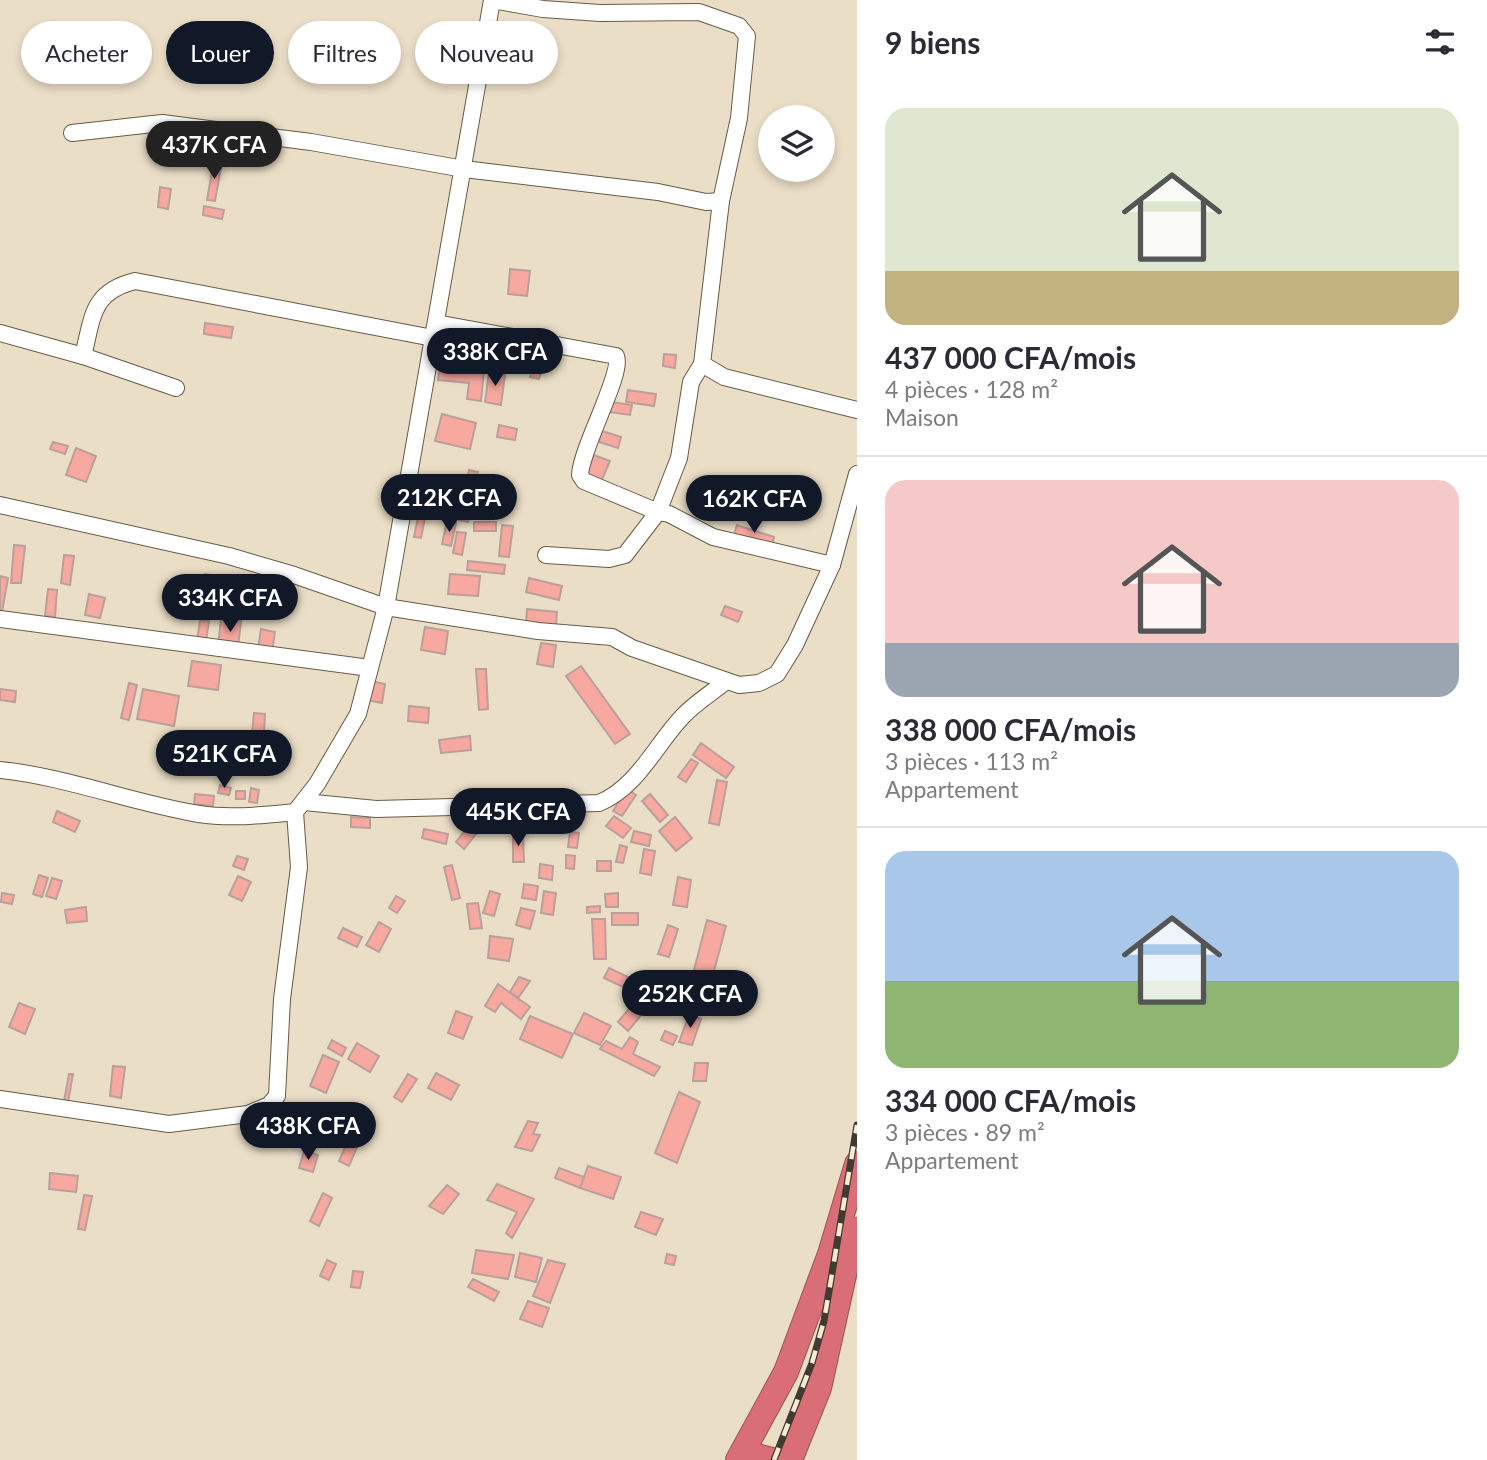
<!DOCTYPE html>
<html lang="fr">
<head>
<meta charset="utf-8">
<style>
  body { margin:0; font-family:Lato,sans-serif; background:#f7f7f7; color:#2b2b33; height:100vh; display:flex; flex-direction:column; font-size:26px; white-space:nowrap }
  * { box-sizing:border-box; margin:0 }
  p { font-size:23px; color:#7c7c81 }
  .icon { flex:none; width:38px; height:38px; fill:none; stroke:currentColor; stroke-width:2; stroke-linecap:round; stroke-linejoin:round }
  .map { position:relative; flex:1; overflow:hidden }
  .panel { display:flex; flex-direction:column; background:#fff; width:630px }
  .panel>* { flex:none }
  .banner { position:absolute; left:21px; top:21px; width:665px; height:63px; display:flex; gap:14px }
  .fabs { position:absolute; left:758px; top:105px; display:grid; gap:14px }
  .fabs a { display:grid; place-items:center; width:77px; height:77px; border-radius:50%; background:#fff; box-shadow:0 4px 10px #0003; font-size:35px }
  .price { position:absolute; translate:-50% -60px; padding:0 16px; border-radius:24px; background:#111827; color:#fff; font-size:23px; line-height:46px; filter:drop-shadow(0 2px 4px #0008) }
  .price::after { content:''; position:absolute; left:50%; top:42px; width:21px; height:16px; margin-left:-10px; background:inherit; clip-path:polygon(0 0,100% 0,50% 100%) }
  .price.selected { background:#222; color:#fff }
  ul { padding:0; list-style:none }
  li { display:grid; align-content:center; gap:14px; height:371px; padding:0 28px }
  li+li { border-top:2px solid #e1e1e2 }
  li span { display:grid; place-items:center; height:217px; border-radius:21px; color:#555 }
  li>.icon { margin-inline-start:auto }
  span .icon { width:126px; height:126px; fill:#fffc; stroke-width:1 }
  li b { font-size:30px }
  h2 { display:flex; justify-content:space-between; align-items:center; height:84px; padding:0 28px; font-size:30px }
  .pill { padding:0 24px; border-radius:32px; background:#fff; box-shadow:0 4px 10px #0003; font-size:24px; line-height:63px }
  .pill.selected { background:#111827; color:#fff }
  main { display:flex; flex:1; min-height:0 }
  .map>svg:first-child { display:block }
  .building { fill:#f7a89f; stroke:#bb9f9c; stroke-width:2 }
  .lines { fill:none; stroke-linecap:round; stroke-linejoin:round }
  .minor-casing { stroke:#665b47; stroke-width:18 }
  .highway-casing { stroke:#9b5355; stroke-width:26 }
  .minor { stroke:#fff; stroke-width:16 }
  .highway { stroke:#da6e76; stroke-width:24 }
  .rail-casing { stroke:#403a30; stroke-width:7 }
  .rail { stroke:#f8ebd4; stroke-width:4.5; stroke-dasharray:13; stroke-linecap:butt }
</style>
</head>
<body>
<main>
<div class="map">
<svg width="857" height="1460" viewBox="0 0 857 1460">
  <rect width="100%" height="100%" fill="#ebdec7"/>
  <g class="building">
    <polygon points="214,160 222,162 215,201 207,200"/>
    <polygon points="160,187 171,189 168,209 158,207"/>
    <polygon points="204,206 224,210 222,219 203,215"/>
    <polygon points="510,269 530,271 527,296 508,294"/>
    <polygon points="205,323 233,327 231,338 204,334"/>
    <polygon points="463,340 489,346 484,370 458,364"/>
    <polygon points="511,344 526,348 523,363 507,360"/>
    <polygon points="664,354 676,355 675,368 663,366"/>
    <polygon points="535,360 544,363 539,379 530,377"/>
    <polygon points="441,364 484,370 481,401 467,399 469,383 438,380"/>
    <polygon points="489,372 505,374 501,405 485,402"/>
    <polygon points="628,390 656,394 654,406 626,402"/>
    <polygon points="611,402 632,405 630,415 609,412"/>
    <polygon points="442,414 476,423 470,449 435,441"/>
    <polygon points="499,425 517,429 515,440 497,437"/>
    <polygon points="602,431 621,437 618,448 599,442"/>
    <polygon points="53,442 68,446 65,454 50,449"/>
    <polygon points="76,448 96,456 86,482 66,475"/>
    <polygon points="594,455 610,461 600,484 585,477"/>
    <polygon points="469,470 478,472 468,522 459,520 460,516 430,511 431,500 462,505"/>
    <polygon points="419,512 426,513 421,538 414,537"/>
    <polygon points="447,521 456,523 451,546 442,544"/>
    <rect x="474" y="522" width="22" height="9"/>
    <polygon points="502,525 513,526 509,557 499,556"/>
    <polygon points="737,525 774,537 772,546 734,534"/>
    <polygon points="457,532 466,533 462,555 453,553"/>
    <polygon points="14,545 25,546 21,583 11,583"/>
    <polygon points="64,555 74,556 70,585 61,583"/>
    <polygon points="468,561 505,565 504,574 467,570"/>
    <polygon points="205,574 220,577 213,617 198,615"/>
    <polygon points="450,574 480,576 478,596 448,594"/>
    <polygon points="0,576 8,578 2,612 0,612"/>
    <polygon points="529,578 562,586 559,600 526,592"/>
    <polygon points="232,581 248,585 245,595 230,591"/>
    <polygon points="48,589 57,590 55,617 45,616"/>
    <polygon points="89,594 105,598 100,618 85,615"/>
    <polygon points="725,606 742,612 738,622 721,615"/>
    <polygon points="527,609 557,612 556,625 526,622"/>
    <polygon points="221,619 241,621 238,648 218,646"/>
    <polygon points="200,620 209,621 206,641 197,640"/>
    <polygon points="425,627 448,631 445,654 421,650"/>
    <polygon points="261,629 275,632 272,652 258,649"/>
    <polygon points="541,643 556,645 553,667 537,664"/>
    <polygon points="192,661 221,665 218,690 188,686"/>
    <polygon points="581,666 630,734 615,744 566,676"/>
    <polygon points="476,669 486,669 488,709 479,710"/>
    <polygon points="370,681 385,684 382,703 366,700"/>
    <polygon points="129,683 137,685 129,720 121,718"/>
    <polygon points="0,689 16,691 15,702 0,700"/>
    <polygon points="143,689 179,696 174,726 137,719"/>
    <polygon points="409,706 429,708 428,723 408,721"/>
    <polygon points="254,713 265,714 264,734 252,734"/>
    <polygon points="174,736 184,738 179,758 169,755"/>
    <polygon points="470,736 471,750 441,753 439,740"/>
    <polygon points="701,743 734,767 726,778 693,755"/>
    <polygon points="261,749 271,751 267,773 256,771"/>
    <polygon points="691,759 698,763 686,782 678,777"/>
    <polygon points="717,780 727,782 719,825 709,823"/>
    <polygon points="220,785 231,788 229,795 218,793"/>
    <polygon points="251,788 259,790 257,803 249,802"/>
    <polygon points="627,789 636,795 622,816 613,811"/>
    <rect x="236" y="791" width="9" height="8"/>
    <polygon points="195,794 214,796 213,806 194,804"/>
    <polygon points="650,794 668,815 660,822 642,801"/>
    <polygon points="57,811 80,821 75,832 53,822"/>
    <polygon points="536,815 553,816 553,826 536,825"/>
    <polygon points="614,816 631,828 623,838 606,826"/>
    <polygon points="351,817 370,818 370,828 351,827"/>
    <polygon points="675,817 692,838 676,851 659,831"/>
    <polygon points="468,827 476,834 464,849 456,842"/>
    <polygon points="424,829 448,834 446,844 422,838"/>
    <polygon points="634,831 651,835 649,846 631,842"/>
    <polygon points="570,832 579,833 577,848 568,847"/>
    <polygon points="513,834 523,834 524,862 513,862"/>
    <polygon points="620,845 627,847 623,863 616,862"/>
    <polygon points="644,849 655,851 651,875 640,873"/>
    <polygon points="566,855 575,856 574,869 566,868"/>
    <polygon points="237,856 248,859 244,870 233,866"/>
    <rect x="597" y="861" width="14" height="10"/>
    <polygon points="540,864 553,866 552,880 539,878"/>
    <polygon points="452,865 460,898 452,900 444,867"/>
    <polygon points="39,875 48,878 42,897 33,894"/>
    <polygon points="238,876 251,882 242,901 229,895"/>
    <polygon points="678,877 691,880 687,907 673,905"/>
    <polygon points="52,878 62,881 56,899 46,896"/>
    <polygon points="524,884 538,886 536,900 522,898"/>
    <polygon points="490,891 500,894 494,916 483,913"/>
    <polygon points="544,891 556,893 553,915 541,913"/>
    <polygon points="2,893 14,895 12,904 1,902"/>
    <polygon points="618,893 618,907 606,907 605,894"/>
    <polygon points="396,896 405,901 397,913 389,908"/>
    <polygon points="478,903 482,928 470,929 467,904"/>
    <polygon points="600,906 600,912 587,913 587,907"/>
    <polygon points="86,907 87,921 67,923 65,910"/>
    <polygon points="521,908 535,911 530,929 516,925"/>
    <rect x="612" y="913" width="26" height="12"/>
    <polygon points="592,919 605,919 606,959 594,959"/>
    <polygon points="707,920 726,926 713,975 694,970"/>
    <polygon points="379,922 391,929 379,952 366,945"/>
    <polygon points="668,925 678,929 669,957 658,954"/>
    <polygon points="343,928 362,937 357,947 338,938"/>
    <polygon points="490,936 513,939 509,961 488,958"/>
    <polygon points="609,968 628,977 623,987 604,978"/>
    <polygon points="652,972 675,987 670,996 645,982"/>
    <polygon points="519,977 530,981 518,998 510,992"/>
    <polygon points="498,984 530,1007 521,1019 501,1003 495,1012 485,1006"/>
    <polygon points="636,1000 647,1008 628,1031 618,1022"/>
    <polygon points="19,1003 35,1009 25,1034 9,1027"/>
    <polygon points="456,1011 472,1017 463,1039 448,1033"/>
    <polygon points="584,1013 611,1026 600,1045 574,1033"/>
    <polygon points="689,1015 701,1019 692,1045 679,1042"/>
    <polygon points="530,1016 573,1034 562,1058 520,1039"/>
    <polygon points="665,1031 677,1036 673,1045 661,1040"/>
    <polygon points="630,1037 638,1042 633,1054 660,1067 654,1076 600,1049 606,1041 622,1049"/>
    <polygon points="332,1040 346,1048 342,1056 328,1048"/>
    <polygon points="357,1043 379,1056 370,1072 348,1059"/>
    <polygon points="323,1055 339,1062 326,1093 310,1086"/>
    <polygon points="695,1063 708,1063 706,1081 693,1081"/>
    <polygon points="113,1066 125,1067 121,1098 110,1096"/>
    <polygon points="436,1073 459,1085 451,1100 428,1088"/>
    <polygon points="69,1074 73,1074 68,1102 64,1101"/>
    <polygon points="408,1074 417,1079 402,1102 394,1097"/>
    <polygon points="679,1092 700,1102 677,1163 655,1153"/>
    <polygon points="358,1117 368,1121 349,1166 339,1161"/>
    <polygon points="528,1121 538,1123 533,1134 540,1135 532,1151 515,1147"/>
    <polygon points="304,1151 318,1155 313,1172 299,1168"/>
    <polygon points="588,1166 621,1177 613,1199 580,1188"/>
    <polygon points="559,1168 584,1177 580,1188 555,1178"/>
    <polygon points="50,1173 78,1176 76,1192 49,1189"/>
    <polygon points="497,1184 534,1199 512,1238 506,1233 517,1212 487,1200"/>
    <polygon points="447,1185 459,1194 443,1214 429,1206"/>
    <polygon points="323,1193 332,1198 319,1226 310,1221"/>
    <polygon points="84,1195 92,1196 85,1230 78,1229"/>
    <polygon points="641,1212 663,1219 656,1235 635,1227"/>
    <polygon points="476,1250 514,1255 508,1279 472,1273"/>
    <polygon points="520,1253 542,1258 536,1282 515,1277"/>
    <polygon points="667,1254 676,1256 674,1265 665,1263"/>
    <polygon points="327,1260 336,1264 329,1280 320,1276"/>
    <polygon points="548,1260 565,1264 550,1303 533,1296"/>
    <polygon points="353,1271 363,1272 360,1288 351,1287"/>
    <polygon points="473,1279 499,1292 494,1301 468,1287"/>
    <polygon points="528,1301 549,1308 542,1327 520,1319"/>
  </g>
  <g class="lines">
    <g class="minor-casing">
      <g id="minor">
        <polyline points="72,133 162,123 311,142 464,169 658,192 706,202 721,201 702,364 724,377 857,410"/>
        <path d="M436,323L616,356C624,372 581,448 580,475L584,481L658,512L679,458L691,382L702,364"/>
        <polyline points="0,333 83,356 176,388"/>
        <path d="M83,356C93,317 91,292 135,281L433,338"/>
        <polyline points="0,505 229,556 294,575 386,607 538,631 612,637 632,648 739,685 759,683 777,674 795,645 832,565 857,474"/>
        <polyline points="546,555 609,559 625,555 658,512 669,514 713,537 832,565"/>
        <polyline points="0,619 370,668"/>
        <path d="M0,770C68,777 132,803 199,814C230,819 264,815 295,812"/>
        <path d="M304,802L376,809L599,803C637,788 656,744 683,716C695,703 712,693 726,681"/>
        <polyline points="0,1099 169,1124 248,1114 269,1105 277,1096 282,999 299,867 295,812 317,784 358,714 386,607 492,0 543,9 600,13 699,12 739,26 747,36 739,118 721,201"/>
      </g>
    </g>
    <g class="highway-casing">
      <g id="highway">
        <polyline points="738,1460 786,1372 830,1254 857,1164"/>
        <polyline points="743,1460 757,1456 772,1460"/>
        <polyline points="790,1460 819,1388 846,1266 857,1230"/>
      </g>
    </g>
    <use href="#minor" class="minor"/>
    <use href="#highway" class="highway"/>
    <g class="rail-casing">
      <polyline id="rail" points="774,1460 812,1363 824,1321 857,1125"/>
    </g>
    <use href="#rail" class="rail"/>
  </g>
</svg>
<div class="fabs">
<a><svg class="icon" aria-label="layers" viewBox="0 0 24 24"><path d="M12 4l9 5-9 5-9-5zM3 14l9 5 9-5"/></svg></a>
</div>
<b class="price selected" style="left:214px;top:181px">437K CFA</b>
<b class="price" style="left:495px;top:388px">338K CFA</b>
<b class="price" style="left:449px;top:534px">212K CFA</b>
<b class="price" style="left:754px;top:535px">162K CFA</b>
<b class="price" style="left:230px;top:634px">334K CFA</b>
<b class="price" style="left:224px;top:790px">521K CFA</b>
<b class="price" style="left:518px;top:848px">445K CFA</b>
<b class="price" style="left:690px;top:1030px">252K CFA</b>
<b class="price" style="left:308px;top:1162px">438K CFA</b>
<div class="banner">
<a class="pill">Acheter</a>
<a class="pill selected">Louer</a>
<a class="pill">Filtres</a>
<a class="pill">Nouveau</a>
</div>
</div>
<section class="panel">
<h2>9 biens<svg class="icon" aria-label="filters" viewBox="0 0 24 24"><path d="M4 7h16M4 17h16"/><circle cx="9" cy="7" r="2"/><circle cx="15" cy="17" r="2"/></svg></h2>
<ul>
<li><span style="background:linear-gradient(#dfe7d0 75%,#c2b280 0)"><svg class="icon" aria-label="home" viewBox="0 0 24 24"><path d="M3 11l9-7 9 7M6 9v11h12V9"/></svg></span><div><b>437 000 CFA/mois</b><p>4 pièces · 128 m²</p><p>Maison</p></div></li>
<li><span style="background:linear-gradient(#f6c9c9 75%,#9aa5b1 0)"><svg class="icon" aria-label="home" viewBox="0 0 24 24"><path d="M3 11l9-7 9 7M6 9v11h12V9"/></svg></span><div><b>338 000 CFA/mois</b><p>3 pièces · 113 m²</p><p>Appartement</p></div></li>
<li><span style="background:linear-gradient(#a9c7e8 60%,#8fb573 0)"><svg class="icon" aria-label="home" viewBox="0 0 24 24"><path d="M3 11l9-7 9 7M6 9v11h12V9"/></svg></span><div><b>334 000 CFA/mois</b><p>3 pièces · 89 m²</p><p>Appartement</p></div></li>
</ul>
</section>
</main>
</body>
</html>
